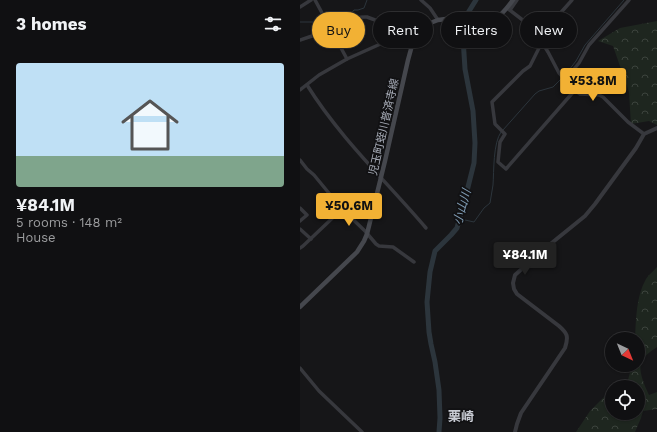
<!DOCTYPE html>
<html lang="en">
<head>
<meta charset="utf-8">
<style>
  body { margin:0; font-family:"Work Sans","Noto Sans JP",sans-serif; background:#19191b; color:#f1f3f6; height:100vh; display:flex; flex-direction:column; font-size:15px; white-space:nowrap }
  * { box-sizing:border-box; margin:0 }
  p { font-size:13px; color:#9c9d9f }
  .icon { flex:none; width:22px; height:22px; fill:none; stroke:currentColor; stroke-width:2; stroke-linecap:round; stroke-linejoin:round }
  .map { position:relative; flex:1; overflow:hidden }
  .sheet { display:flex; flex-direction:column; background:#101012; width:300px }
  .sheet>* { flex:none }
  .guide { position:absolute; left:12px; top:12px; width:285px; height:36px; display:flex; gap:8px }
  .needle { width:26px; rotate:137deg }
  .controls { position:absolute; left:305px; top:332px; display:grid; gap:8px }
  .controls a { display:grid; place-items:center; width:40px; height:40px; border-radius:50%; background:#101012; box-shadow:0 1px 3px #0004,0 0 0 1px #303032; font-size:20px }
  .price { position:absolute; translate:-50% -34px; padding:0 9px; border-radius:4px; background:#f2b134; color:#111; font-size:13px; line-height:26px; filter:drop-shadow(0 1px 2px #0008) }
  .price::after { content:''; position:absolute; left:50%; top:24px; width:12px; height:9px; margin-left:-6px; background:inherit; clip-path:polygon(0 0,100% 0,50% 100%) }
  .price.on { background:#222; color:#fff }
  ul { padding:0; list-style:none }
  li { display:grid; align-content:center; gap:8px; height:212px; padding:0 16px }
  li span { display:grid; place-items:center; height:124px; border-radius:4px; color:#555 }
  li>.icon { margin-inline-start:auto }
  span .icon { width:72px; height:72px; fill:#fffc; stroke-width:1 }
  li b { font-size:17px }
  h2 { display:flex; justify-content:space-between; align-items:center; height:48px; padding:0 16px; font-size:17px }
  .tag { padding:0 14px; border-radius:18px; background:#101012; box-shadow:0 1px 3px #0004,0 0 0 1px #303032; font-size:14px; line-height:36px }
  .tag.on { background:#f2b134; color:#111 }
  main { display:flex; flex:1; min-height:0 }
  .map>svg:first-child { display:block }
  .forest { fill:url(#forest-crowns) }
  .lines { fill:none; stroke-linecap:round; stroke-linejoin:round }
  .stream { stroke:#2c353c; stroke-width:1 }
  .river { stroke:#2c353c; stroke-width:5 }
  .minor { stroke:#37383d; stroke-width:3.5 }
  .tertiary { stroke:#37383d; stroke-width:4 }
  .secondary { stroke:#45474d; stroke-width:4.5 }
  .labels { text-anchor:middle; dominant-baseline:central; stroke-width:3.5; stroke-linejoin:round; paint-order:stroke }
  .street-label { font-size:11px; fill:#a8adb8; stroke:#111113 }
  .water-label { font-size:12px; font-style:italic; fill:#7f9bb3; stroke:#111113 }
  .quarter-label { font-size:13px; font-weight:bold; fill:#c9ccd4; stroke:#111113 }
</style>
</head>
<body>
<main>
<section class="sheet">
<h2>3 homes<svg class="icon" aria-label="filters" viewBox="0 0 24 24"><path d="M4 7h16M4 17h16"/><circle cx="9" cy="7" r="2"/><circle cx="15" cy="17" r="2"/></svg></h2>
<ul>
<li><span style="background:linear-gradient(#bfe0f5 75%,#7fa58c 0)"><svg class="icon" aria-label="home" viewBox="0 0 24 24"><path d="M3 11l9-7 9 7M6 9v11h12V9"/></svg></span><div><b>¥84.1M</b><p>5 rooms · 148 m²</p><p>House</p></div></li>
</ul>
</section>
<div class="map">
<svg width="357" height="432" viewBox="0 0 357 432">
  <defs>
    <pattern id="forest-crowns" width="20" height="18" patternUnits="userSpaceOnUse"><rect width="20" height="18" fill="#1e261f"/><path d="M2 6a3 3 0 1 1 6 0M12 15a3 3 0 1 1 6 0" fill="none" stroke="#3c433d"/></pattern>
  </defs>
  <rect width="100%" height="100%" fill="#161618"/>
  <g class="forest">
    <polygon points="357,21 357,125 349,121 331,124 329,92 313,46 298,41 320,28"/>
    <path d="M357,267V347C353,350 345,355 342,360C337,370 345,386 349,395L357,392V409L343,411L341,418L335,432H276L290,411L312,389V413H338V387H315L328,380L332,365H338V339H335C336,320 336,296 346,279C349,274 354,271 357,267Z"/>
  </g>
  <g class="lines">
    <g class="stream">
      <polyline points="0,22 17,22 21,25 26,25"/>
      <polyline points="30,23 46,15 50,15 54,10 58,10 64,8 67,0"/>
      <polyline points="265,75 276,61 285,45 324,0"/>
      <polyline points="203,130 235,94 239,91 253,87 261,79"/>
      <path d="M157,228L165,220L174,222L184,208L190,203C191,197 192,191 193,185C194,171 193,143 201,132"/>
    </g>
    <polyline class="river" points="139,432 140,418 139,390 135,362 131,344 129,332 127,302 130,272 135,251 151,235 157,228 166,195 174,163 175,143 173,111 165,69 163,38 163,25 166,16 176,0"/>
    <g class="minor">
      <polyline points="15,0 47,59"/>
      <polyline points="121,0 130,8 138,20"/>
      <polyline points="0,7 11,0"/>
      <polyline points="207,8 233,28 248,52 259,73 276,91 280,94 299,95 303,97 328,122 344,134"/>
      <polyline points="210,10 217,0"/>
      <path d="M33,34C43,24 53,16 67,17L102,30L105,33"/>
      <polyline points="239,37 272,0"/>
      <polyline points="0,40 12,36 30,27"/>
      <polyline points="242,44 240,46 230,66 223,71 192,102 195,124 205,134 200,142 198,162 206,169 275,90"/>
      <polyline points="265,80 279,63 289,45 329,0"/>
      <path d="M7,85C40,138 86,181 126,228"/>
      <polyline points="0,90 19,75 47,59 105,33 108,32 116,34"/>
      <polyline points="0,160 7,169 14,175 42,209 65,231 76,244 79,246 93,247 114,262"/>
      <polyline points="0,208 7,215 0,221"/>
      <polyline points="0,229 11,239"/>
      <polyline points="0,248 3,246 42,209"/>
      <polyline points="0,368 19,391 62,432"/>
    </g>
    <path class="tertiary" d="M215,432L217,424L221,413L265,348C269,336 267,333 259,326L217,294L214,289L213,283L215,275L243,250L285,216L295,204L336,148L344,134L357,128"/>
    <path class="secondary" d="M0,307L57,252L64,241L67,234L85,161L108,60L114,38L116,34L125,25L138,20L146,19L185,22C200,18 204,12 213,0"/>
  </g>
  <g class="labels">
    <g class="street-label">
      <text transform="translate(84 127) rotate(-77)">児玉町蛭川普済寺線</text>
    </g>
    <g class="water-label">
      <text transform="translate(162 207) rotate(-74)">小山川</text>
    </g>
    <g class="quarter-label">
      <text x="161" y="416">栗崎</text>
    </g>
  </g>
</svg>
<div class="controls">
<a><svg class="needle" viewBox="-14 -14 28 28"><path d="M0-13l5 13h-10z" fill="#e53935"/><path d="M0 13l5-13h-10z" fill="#9c9d9f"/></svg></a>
<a><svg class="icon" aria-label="locate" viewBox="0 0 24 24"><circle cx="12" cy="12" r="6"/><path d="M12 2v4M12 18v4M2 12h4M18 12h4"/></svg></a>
</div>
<b class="price" style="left:293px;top:102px">¥53.8M</b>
<b class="price" style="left:49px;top:227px">¥50.6M</b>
<b class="price on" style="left:225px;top:276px">¥84.1M</b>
<div class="guide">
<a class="tag on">Buy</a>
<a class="tag">Rent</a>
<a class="tag">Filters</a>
<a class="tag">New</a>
</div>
</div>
</main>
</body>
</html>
